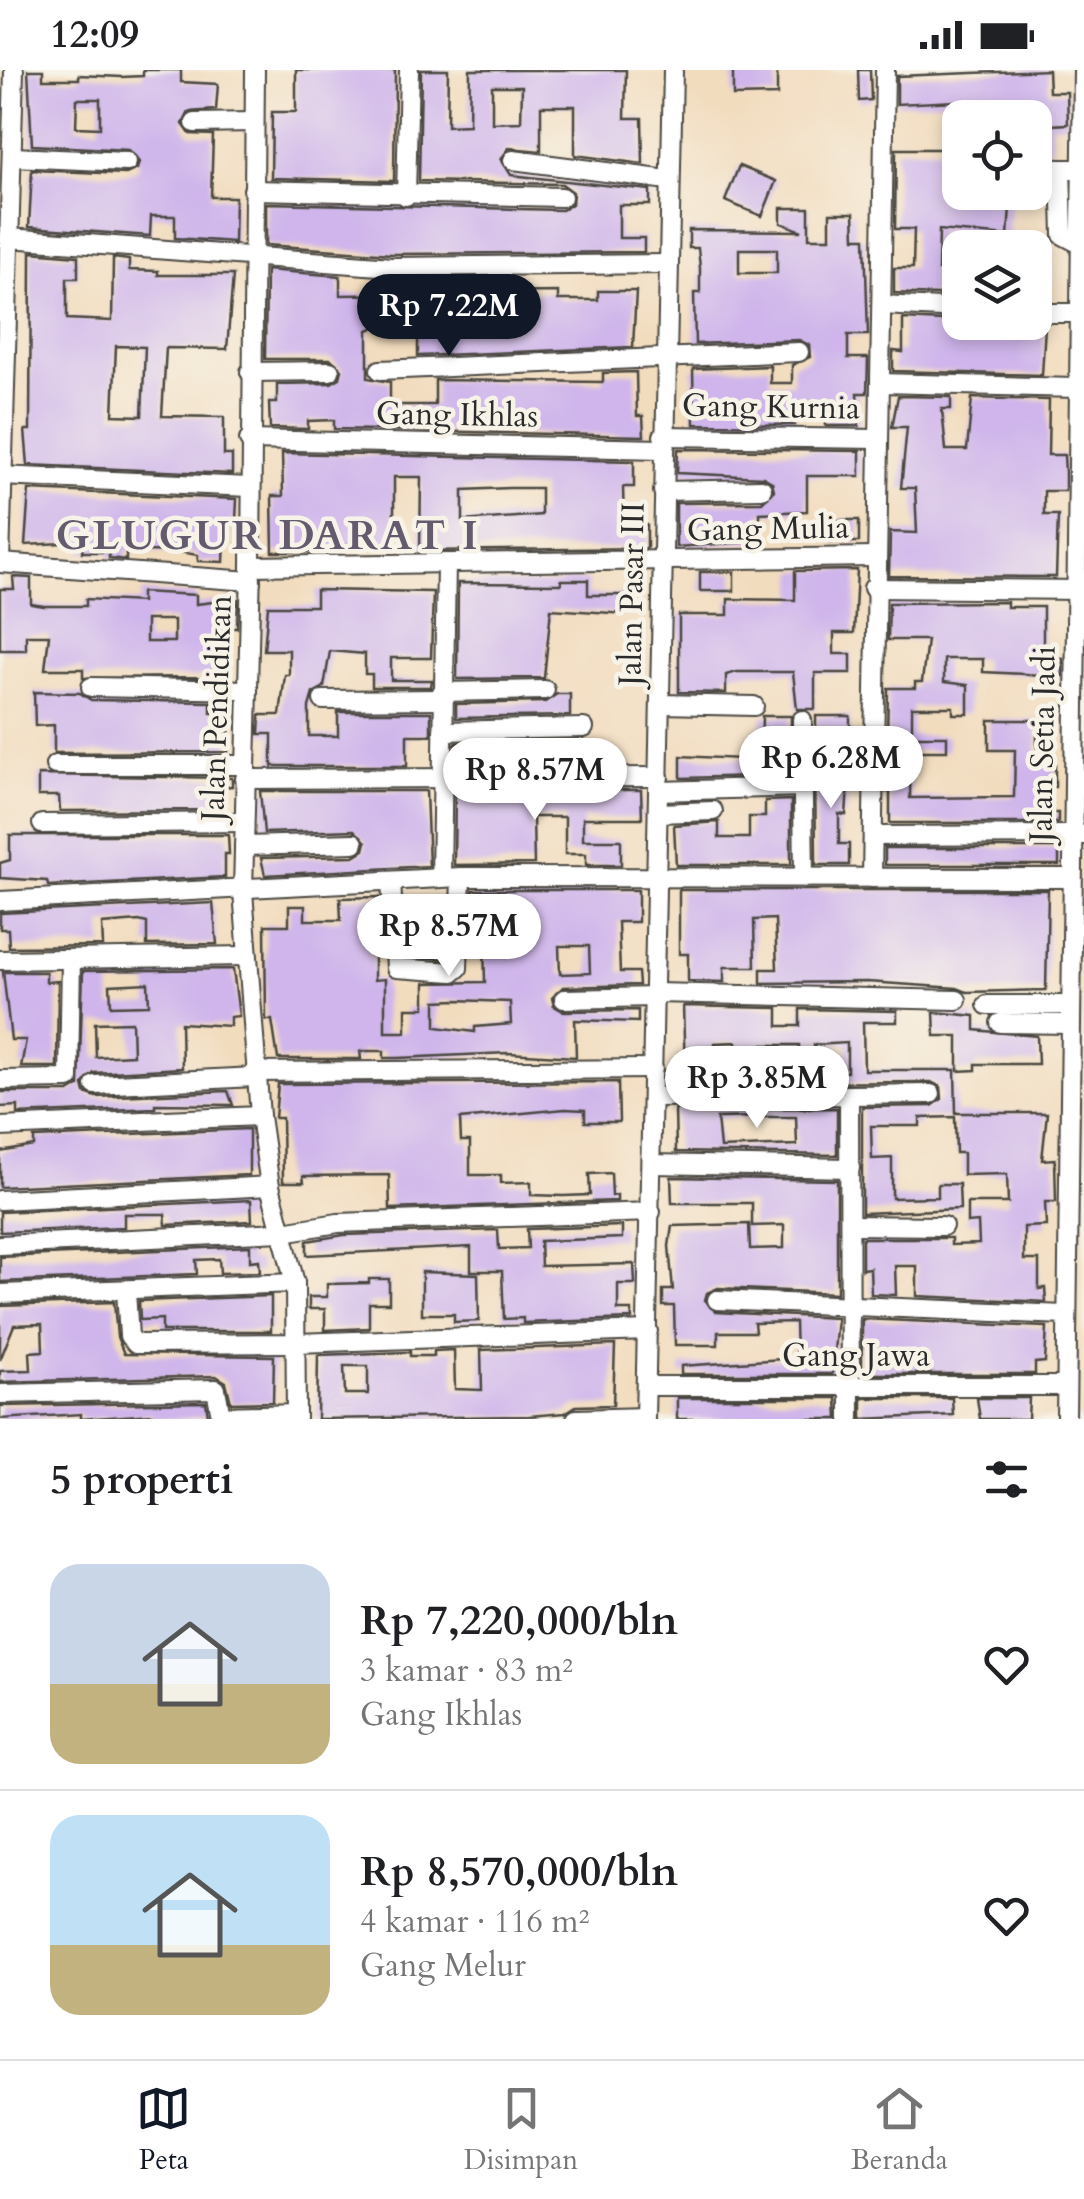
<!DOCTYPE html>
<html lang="id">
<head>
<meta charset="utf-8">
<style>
  body { margin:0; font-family:Cardo,serif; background:#f6f6f6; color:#202124; height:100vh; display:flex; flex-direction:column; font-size:38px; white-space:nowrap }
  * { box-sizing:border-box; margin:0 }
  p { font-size:32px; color:#757577 }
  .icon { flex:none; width:55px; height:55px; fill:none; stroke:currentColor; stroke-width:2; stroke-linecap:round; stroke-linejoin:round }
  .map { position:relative; height:1349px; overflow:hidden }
  .panel { display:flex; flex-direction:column; background:#fff; flex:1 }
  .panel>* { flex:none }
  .tools { position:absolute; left:942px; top:30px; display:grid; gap:20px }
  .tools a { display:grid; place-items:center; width:110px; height:110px; border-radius:20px; background:#fff; box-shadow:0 5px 15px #0003; font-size:50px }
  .price { position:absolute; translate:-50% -85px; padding:0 22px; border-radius:35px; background:#fff; color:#222; font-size:32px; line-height:65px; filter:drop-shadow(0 2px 5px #0008) }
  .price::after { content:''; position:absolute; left:50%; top:60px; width:30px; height:22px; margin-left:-15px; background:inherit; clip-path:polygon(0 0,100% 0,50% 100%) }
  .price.on { background:#111827; color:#fff }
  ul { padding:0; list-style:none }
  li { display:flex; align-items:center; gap:30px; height:250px; padding:0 50px }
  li+li { border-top:2px solid #e0e0e0 }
  li span { display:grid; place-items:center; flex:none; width:280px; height:200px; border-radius:30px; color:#555 }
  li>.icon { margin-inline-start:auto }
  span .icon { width:120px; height:120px; fill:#fffc; stroke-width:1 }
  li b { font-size:42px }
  h2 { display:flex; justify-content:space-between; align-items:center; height:120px; padding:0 50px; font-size:42px }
  .status { display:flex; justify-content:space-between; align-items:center; height:70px; padding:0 50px; background:#fff; direction:ltr }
  .status svg { height:28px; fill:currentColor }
  .tab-bar { display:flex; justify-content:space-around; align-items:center; height:140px; border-top:2px solid #e0e0e0; background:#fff; font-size:28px; color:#757577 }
  .tab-bar a { display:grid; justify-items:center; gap:5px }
  .tab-bar .on { color:#111827 }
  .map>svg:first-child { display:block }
  .building { fill:#cfb5eb; fill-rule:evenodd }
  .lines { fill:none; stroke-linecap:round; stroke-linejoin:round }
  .minor-casing { stroke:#494641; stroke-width:22 }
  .minor { stroke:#fff; stroke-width:18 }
  .labels { text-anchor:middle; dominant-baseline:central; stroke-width:9; stroke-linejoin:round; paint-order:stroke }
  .street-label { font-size:32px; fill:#2b2b2b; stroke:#f7f3e8 }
  .district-label { font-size:42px; font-weight:bold; letter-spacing:2.5px; fill:#645b6e; stroke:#f7f3e8 }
</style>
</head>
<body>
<div class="status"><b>12:09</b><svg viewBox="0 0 49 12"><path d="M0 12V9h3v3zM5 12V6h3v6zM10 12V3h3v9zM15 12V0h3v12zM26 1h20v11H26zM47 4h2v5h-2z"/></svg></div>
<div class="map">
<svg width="1084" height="1349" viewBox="0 0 1084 1349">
  <rect width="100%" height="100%" fill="#f7f3e8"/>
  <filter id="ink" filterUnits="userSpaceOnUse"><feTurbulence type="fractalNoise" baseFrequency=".01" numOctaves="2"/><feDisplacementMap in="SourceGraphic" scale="20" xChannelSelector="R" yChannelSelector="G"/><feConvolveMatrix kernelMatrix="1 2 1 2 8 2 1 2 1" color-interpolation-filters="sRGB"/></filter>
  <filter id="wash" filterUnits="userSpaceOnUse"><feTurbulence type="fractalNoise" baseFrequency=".0048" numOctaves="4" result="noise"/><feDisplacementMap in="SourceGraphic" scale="40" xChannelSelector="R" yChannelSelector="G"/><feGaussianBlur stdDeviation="2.25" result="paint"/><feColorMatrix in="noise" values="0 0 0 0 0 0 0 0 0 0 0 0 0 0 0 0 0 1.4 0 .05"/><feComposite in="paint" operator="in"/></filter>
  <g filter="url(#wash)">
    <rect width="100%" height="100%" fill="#f2dcbe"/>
    <g id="blocks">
      <g class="building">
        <path d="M28,0H43V9H79V5L122,7L143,6V0H181V12L218,14L216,40L189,42L183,54L190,64L213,65L211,127H235L234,172L175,168V146H151L150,166L29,157L32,100L126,104L137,99L139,92L128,80L32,75ZM77,29H100V58L76,57Z"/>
        <polygon points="296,0 395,0 394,111 271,108 272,42 296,42"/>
        <path d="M421,0H448L447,56L469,55L470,0H626L625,48H642L643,94L575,85V36H541V81L509,78L501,89L511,105L650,120V135H619V168H644V182L392,184L266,175V133L562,140L572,134L573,122L562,114L419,111ZM492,16H522L521,52L492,53Z"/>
        <polygon points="733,0 777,0 777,25 733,26"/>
        <polygon points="858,0 870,0 871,30 859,31"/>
        <polygon points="1048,0 1049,22 1067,22 1068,54 1051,55 1052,78 1035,78 1035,48 976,48 976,30 897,34 897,6"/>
        <polygon points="896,79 960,79 960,122 1011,122 1008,166 939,160 938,200 960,200 960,226 894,223 894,198 913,198 914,159 895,159"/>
        <polygon points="739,96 776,111 762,146 725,131"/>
        <path d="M781,138H809V168H830V143H854L855,168H865L868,265H848V288H868L867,323H857L859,356H826L825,332H795V355L694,354L693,299L770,296V313H792V295L810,287L809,275L799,270L695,274L694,223H700V198L698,178H689V160L802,161L781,153ZM739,179H777V203H739Z"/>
        <path d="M31,182L78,186V208H67V249L112,251L113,188L129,190V200L158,201V205H233L227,279L166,278L162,346L224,347V385H232V404L28,395L25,360H30ZM116,276L145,277L142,346L113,345Z"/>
        <polygon points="266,200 340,206 340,225 558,222 558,230 598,230 598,221 636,221 633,277 418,286 418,256 375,257 368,260 368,308 390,312 390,335 435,335 435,310 603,312 603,303 636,302 637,346 643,346 644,366 334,359 334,350 308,351 308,359 270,358 269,333 277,333 277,314 331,313 340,308 342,300 331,289 265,289"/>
        <polygon points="903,249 1045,256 1042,305 893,301 893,281 903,282"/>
        <polygon points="898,326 951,327 951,339 942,339 946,380 967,380 972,328 1049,330 1048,385 1064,385 1065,402 1065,421 1044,421 1044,445 1058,445 1056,507 889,506 890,462 917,463 915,418 901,418 907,357 892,357"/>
        <polygon points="678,379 860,381 860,406 807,406 807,441 760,443 760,471 676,477 676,433 762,432 774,420 772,412 763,407 677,403"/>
        <path d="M282,383L634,391V417H623L624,455H647V478L420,481L421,407H394V476L342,475V482H273L272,426H283ZM509,418H541V445L463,451V420Z"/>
        <polygon points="29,420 237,429 236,450 230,450 229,466 225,466 224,492 198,491 198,485 179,482 145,481 126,480 126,490 109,488 109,482 82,482 83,472 25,475"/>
        <rect x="829" y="450" width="30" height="22"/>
        <polygon points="857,500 854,563 834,563 834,584 851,584 851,603 815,603 815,639 797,639 793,602 737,602 726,605 726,623 679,622 679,545 728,545 728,529 795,530 795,501"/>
        <rect x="700" y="502" width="34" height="19"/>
        <path d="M13,507L31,508V534L44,536H86V529L141,532V522L196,525V534L238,529L237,558H219L217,563V607L83,608V599H45L49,565H26V580H0V519H14ZM146,550H174V572H146Z"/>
        <polygon points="561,510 588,510 588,525 626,525 626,544 551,539 544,608 457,609 458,513 561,514"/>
        <polygon points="316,520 433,522 431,588 391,588 391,610 432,610 431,617 372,617 372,604 365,604 365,584 330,581 324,617 313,623 309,637 309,666 338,666 338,642 431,642 431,665 407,665 407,696 272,696 272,664 259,664 260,645 280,645 285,605 289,605 289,580 264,580 268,536 316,536"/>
        <polygon points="1007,532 1007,537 1043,537 1043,588 1063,588 1063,606 983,602 983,589 944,589 944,612 968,615 968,644 953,644 953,637 912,637 912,666 947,666 947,681 911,681 910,728 1014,727 1015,680 989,680 989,650 1037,650 1037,688 1055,688 1055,717 1041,717 1041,743 1058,743 1058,753 890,753 890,722 886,722 888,618 915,618 915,612 922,612 927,570 888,570 889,533"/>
        <polygon points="34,622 80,623 91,630 211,632 211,643 230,642 228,682 54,683 54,655 35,656"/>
        <polygon points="557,624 570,624 570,646 456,648 456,634 545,632"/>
        <polygon points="762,646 791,646 790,705 681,708 681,686 761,690"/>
        <rect x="816" y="646" width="34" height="23"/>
        <polygon points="548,671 548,695 455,695 456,673"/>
        <polygon points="569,671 596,678 589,695 562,687"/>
        <polygon points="815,690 850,690 846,745 839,744 839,774 849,774 849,795 816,795"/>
        <polygon points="38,705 232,708 232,716 218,717 218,740 60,741 59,726 38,726"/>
        <polygon points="455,720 548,720 548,725 550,720 641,720 642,748 583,748 583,770 621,770 621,795 586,795 586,784 565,784 565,747 533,747 534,794 454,795"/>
        <polygon points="260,721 426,721 429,796 265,805 261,788 354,786 364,780 366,772 354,760 264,763"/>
        <polygon points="791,730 791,795 676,795 674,755 719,752 719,768 749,768 749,747 765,747 765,731"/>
        <polygon points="10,765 228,765 229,784 225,784 225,807 48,816 47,811 0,808 0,793 10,790"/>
        <rect x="885" y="778" width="174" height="17"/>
        <path d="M473,820H638V852H618L620,902H638L639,915L563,917L552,928L554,936L563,941L638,940V952L575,950L576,987L508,983L398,988H384V981H360L361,989H278L272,950H266L265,855H289V836H305V850H341L340,828L379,827L381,861H370V885H374V910L385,909V962H406V938H425V913L485,912L484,872L471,873ZM559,876H589L590,903L560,904ZM456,930L510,932L511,954L475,957V962L436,957V931Z"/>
        <polygon points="679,820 1048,820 1046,920 967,922 957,918 867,912 761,913 761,899 777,899 775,849 754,850 755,897 724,897 724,912 688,911 688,884 679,884"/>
        <polygon points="405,829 434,831 434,861 447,861 446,889 421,887 420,863 407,863"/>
        <polygon points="213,833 217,874 147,875 147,853 139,851 102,854 103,876 9,877 8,859 0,859 0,843"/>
        <path d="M233,899L239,946L230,947V956L181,953L182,998L94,1003L83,1015L85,1023L96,1027L228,1021L233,1035L155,1034V1038L18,1044V1036L0,1037V1022H69L79,1016L83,901ZM148,913L149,935L111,936L110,915ZM132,952L133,985L96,987L95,953Z"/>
        <polygon points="3,902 46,902 46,912 58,911 57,997 21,997 26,970 11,970"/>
        <path d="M683,936L778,938V956H800V939L897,941V952H863L864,1000H955L956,1043H1047L1042,1090L1055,1089L1056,1132H1045L1046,1156L1024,1157V1190H1039V1219L1045,1218L1046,1232L917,1226V1196H895L896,1225L871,1224L870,1198L862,1199V1168H951V1175L979,1174L978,1152L967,1153V1133H1008L1007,1104L963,1105V1083H956L955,1047L920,1048V1056H871L872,1089L892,1088V1128L938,1127V1114H959L960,1139L862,1143V1037L932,1036L942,1029L941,1017L931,1012L770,1013L769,1004L800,1003L799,975H760V992L737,993L736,972L715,973V1001H746V1014H696V1001H685ZM847,973V1002L815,1001L814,975Z"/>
        <polygon points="934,942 975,946 975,960 1037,966 1038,994 976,994 976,1000 958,1001 958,966 935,966"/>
        <polygon points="618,1012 619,1052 585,1052 585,1040 565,1039 460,1049 461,1071 470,1071 470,1105 501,1105 501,1113 531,1112 531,1125 563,1126 590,1125 589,1104 611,1103 612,1126 617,1125 617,1131 390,1139 389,1105 303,1106 304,1112 283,1112 282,1048 275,1048 278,1014"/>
        <path d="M837,1038V1085L676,1082L675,1039ZM767,1047H796L797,1075L720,1078L717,1048Z"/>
        <polygon points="249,1059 249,1105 0,1117 0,1082 34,1076 34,1068"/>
        <polygon points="671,1107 837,1110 837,1223 718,1218 707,1223 705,1230 716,1242 837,1248 832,1304 681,1304 681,1296 796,1288 795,1252 754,1253 755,1262 718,1262 718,1275 675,1275 674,1236 663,1236 663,1220 673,1220 669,1176 672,1156 749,1154 750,1179 784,1178 784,1155 752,1156 752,1133 672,1133"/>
        <polygon points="251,1130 252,1151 166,1155 165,1144 124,1144 124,1157 0,1162 0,1142"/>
        <polygon points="622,1156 622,1168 540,1171 541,1196 634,1194 635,1214 618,1214 618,1240 631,1240 632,1249 523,1253 523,1248 504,1249 502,1201 471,1201 471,1177 307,1185 307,1171 344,1165 498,1160 499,1179 528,1178 527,1159"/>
        <polygon points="250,1176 250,1191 259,1190 260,1202 220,1203 219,1189 196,1190 197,1204 0,1212 0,1187"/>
        <polygon points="422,1202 478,1204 479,1251 454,1252 454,1244 422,1244"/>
        <polygon points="369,1209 389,1209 389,1233 369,1233 369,1258 325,1260 325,1239 309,1239 309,1227 327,1227 327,1214 369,1213"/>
        <polygon points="271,1226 271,1261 162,1261 162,1249 140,1250 139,1231"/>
        <polygon points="114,1232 117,1267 124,1284 274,1286 273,1332 231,1333 226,1312 216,1306 0,1312 0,1301 31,1300 30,1282 43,1281 42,1254 14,1255 0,1290 0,1236"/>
        <polygon points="862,1249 1047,1257 1045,1292 1035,1293 1035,1304 862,1304"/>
        <path d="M615,1275L613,1335L576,1336L565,1343L529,1346L317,1349L318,1285L410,1282V1286H434V1281L454,1280L455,1319L482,1320L481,1280ZM344,1296H368V1324H345Z"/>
        <polygon points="677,1328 837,1328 838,1349 677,1349"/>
        <polygon points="862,1328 952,1328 953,1345 862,1349"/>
        <polygon points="977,1328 1029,1328 1028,1349 980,1349"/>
        <polygon points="206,1332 208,1346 182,1349 152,1349 152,1344 81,1349 81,1344 0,1349 0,1336"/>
      </g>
    </g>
  </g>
  <g filter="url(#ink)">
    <use href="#blocks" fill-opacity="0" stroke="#494641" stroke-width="2.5"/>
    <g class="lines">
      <g class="minor-casing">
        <g id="minor">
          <polyline points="255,0 251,496 243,821 260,1046 270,1116 295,1213 296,1349"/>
          <polyline points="195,53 254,52"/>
          <polyline points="13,87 127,92"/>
          <polyline points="513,90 668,110"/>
          <polyline points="1035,98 1061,99"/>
          <polyline points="253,120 562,127"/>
          <polyline points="406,126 409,0"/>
          <polyline points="9,168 392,197 666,194"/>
          <polyline points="1082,175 1063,165 1061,99 1082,99"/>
          <polyline points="882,235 960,239"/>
          <polyline points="1035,243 1084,243"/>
          <polyline points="380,300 799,282"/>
          <polyline points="250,302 330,301"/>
          <polyline points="880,313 1077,318"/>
          <polyline points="663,366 878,369"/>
          <polyline points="249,370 663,379"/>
          <polyline points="0,406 250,417"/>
          <polyline points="663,421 762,419"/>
          <polyline points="0,493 14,0"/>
          <polyline points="0,493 251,511"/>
          <polyline points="251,496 875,487"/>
          <polyline points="873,518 1083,520"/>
          <polyline points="91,617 248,620"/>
          <polyline points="442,622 545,620"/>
          <polyline points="323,630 442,629"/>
          <polyline points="660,634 754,636"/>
          <polyline points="802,650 804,807"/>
          <polyline points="443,661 584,658"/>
          <polyline points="55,695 245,695"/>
          <polyline points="245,709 659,707"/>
          <polyline points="658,721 803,717"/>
          <polyline points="658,743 713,741"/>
          <polyline points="42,754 244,752"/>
          <polyline points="873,766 1084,765"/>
          <polyline points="244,776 354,773"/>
          <polyline points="441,808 446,493"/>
          <polyline points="872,808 885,0"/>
          <polyline points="391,811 396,898 453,902 458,898 461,807"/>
          <polyline points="0,831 461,807 1071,808"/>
          <polyline points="0,890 246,886"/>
          <polyline points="655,923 957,930"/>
          <polyline points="564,929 655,927"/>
          <polyline points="987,935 1069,935"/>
          <polyline points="1000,953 1069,954"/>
          <polyline points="254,1002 653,999"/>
          <polyline points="0,1010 69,1009 71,889"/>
          <polyline points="95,1015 255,1007"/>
          <polyline points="849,1025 931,1024"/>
          <polyline points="653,1027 849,1025 850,1349"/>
          <polyline points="0,1057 260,1046"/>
          <polyline points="652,1094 850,1098"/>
          <polyline points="0,1130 270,1116"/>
          <polyline points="851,1155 943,1156"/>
          <polyline points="0,1175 283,1162 338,1153 651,1142"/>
          <polyline points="126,1222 129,1266 136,1274 296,1273 648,1261"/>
          <polyline points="0,1224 295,1213"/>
          <polyline points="717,1230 1065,1245"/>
          <polyline points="646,1316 1066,1316"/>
          <polyline points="0,1324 216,1319 221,1346 296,1344"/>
          <polyline points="576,1349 645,1347"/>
          <polyline points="645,1349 673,0"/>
          <polyline points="1066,1349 1083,0"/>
        </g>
      </g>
      <use href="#minor" class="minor"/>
    </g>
  </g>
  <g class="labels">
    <g class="street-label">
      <text transform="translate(771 337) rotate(1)">Gang Kurnia</text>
      <text transform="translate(457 345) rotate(1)">Gang Ikhlas</text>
      <text transform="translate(768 459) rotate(-1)">Gang Mulia</text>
      <text transform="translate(632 524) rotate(-89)">Jalan Pasar III</text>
      <text transform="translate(217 638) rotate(-88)">Jalan Pendidikan</text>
      <text transform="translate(1043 674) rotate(-89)">Jalan Setia Jadi</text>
      <text x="856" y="1286">Gang Jawa</text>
    </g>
    <g class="district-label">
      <text x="268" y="465">GLUGUR DARAT I</text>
    </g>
  </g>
</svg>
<div class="tools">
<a><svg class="icon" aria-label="locate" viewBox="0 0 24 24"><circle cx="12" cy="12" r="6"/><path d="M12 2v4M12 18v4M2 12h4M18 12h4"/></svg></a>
<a><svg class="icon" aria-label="layers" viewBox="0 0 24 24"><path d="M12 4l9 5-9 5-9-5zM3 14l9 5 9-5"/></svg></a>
</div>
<b class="price on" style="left:449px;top:289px">Rp 7.22M</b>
<b class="price" style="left:831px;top:741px">Rp 6.28M</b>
<b class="price" style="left:535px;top:753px">Rp 8.57M</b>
<b class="price" style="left:449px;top:909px">Rp 8.57M</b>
<b class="price" style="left:757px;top:1061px">Rp 3.85M</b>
</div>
<section class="panel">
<h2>5 properti<svg class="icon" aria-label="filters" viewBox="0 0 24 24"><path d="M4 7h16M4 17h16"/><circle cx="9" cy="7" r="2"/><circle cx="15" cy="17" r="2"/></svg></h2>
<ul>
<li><span style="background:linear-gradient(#c9d6e8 60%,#c2b280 0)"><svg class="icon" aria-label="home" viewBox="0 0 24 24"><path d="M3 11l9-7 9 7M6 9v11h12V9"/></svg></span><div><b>Rp 7,220,000/bln</b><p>3 kamar · 83 m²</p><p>Gang Ikhlas</p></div><svg class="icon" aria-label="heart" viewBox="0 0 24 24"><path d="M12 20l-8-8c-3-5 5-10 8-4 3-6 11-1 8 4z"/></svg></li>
<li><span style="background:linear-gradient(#bfe0f5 65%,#c2b280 0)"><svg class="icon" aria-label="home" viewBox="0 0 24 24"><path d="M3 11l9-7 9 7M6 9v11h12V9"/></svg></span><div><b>Rp 8,570,000/bln</b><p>4 kamar · 116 m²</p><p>Gang Melur</p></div><svg class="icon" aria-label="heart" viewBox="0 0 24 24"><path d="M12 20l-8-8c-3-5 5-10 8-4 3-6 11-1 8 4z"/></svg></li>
</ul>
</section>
<nav class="tab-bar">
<a class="on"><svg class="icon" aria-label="map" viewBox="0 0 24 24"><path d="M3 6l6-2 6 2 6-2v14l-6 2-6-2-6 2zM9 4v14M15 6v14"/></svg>Peta</a>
<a><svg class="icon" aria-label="saved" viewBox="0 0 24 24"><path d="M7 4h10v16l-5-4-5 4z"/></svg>Disimpan</a>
<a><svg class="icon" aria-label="home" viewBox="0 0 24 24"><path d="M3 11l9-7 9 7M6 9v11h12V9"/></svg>Beranda</a>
</nav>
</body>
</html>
